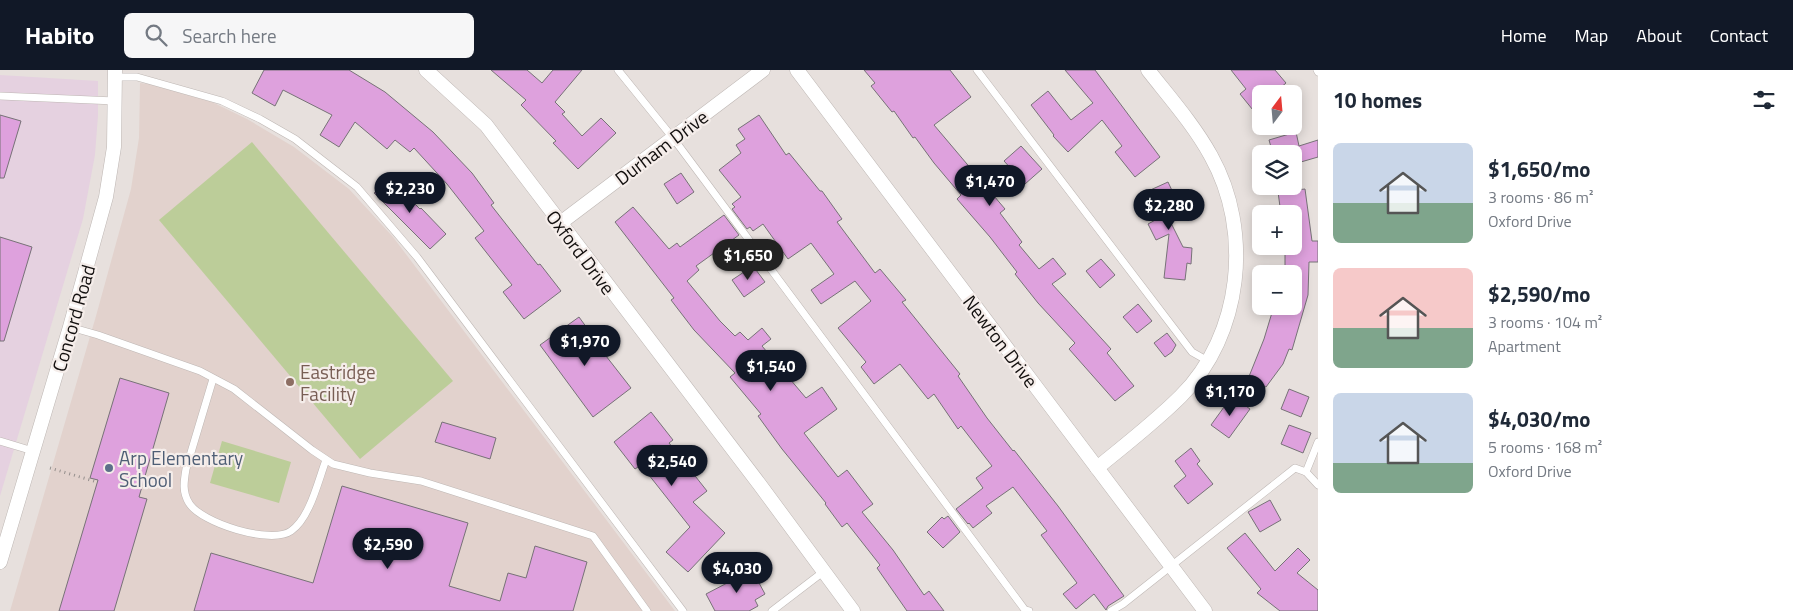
<!DOCTYPE html>
<html lang="en">
<head>
<meta charset="utf-8">
<style>
  body { margin:0; font-family:"Titillium Web",sans-serif; background:#f6f6f7; color:#1f2937; height:100vh; display:flex; flex-direction:column; font-size:19px; white-space:nowrap }
  * { box-sizing:border-box; margin:0 }
  p { font-size:16px; color:#747a83 }
  .icon { flex:none; width:28px; height:28px; fill:none; stroke:currentColor; stroke-width:2; stroke-linecap:round; stroke-linejoin:round }
  .map { position:relative; flex:1; overflow:hidden }
  .panel { display:flex; flex-direction:column; background:#fff; width:475px }
  .panel>* { flex:none }
  .needle { width:32px; rotate:16deg }
  .fabs { position:absolute; left:1252px; top:15px; display:grid; gap:10px }
  .fabs a { display:grid; place-items:center; width:50px; height:50px; border-radius:8px; background:#fff; box-shadow:0 2px 12px #0003; font-size:25px }
  .price { position:absolute; translate:-50% -42px; padding:0 11px; border-radius:18px; background:#111827; color:#fff; font-size:16px; line-height:32px; filter:drop-shadow(0 1px 2px #0008) }
  .price::after { content:''; position:absolute; left:50%; top:30px; width:15px; height:11px; margin-left:-8px; background:inherit; clip-path:polygon(0 0,100% 0,50% 100%) }
  .price.active { background:#222; color:#fff }
  ul { padding:0; list-style:none }
  li { display:flex; align-items:center; gap:15px; height:125px; padding:0 15px }
  li span { display:grid; place-items:center; flex:none; width:140px; height:100px; border-radius:8px; color:#555 }
  li>.icon { margin-inline-start:auto }
  span .icon { width:60px; height:60px; fill:#fffc; stroke-width:1 }
  li b { font-size:21px }
  h2 { display:flex; justify-content:space-between; align-items:center; height:60px; padding:0 15px; font-size:21px }
  header { display:flex; align-items:center; gap:30px; box-sizing:border-box; height:70px; padding:0 25px; background:#111827; color:#fff }
  header strong { font-size:24px }
  nav { display:flex; gap:28px; margin-inline-start:auto; font-size:18px }
  .search { width:350px; height:45px; background:#f6f6f7; display:flex; align-items:center; gap:12px; box-sizing:border-box; padding:0 18px; border-radius:8px; color:#747a83; font-size:19px }
  main { display:flex; flex:1; min-height:0 }
  .map>svg:first-child { display:block }
  .commercial { fill:#e5d1e0 }
  .built { fill:#e2d2cd }
  .green { fill:#bccd99 }
  .building { fill:#dea1dd; stroke:#777277 }
  .lines { fill:none; stroke-linecap:round; stroke-linejoin:round }
  .lane-casing { stroke:#beb7b4; stroke-width:8 }
  .street-casing { stroke:#beb7b4; stroke-width:15 }
  .path { stroke:#958f8d; stroke-width:3; stroke-dasharray:1 4; stroke-linecap:butt }
  .lane { stroke:#fff; stroke-width:7 }
  .street { stroke:#fff; stroke-width:14 }
  .education-dot { fill:#8d6e63; stroke:#f5edea; stroke-width:2 }
  .service-dot { fill:#5c6f8a; stroke:#f5edea; stroke-width:2 }
  .labels { text-anchor:middle; dominant-baseline:central; stroke-width:4.5; stroke-linejoin:round; paint-order:stroke }
  .street-label { font-size:19px; fill:#120f0e; stroke:#f5edea }
  .education-label { font-size:19px; fill:#785e54; stroke:#f5edea; text-anchor:start }
  .service-label { font-size:19px; fill:#4e5e75; stroke:#f5edea; text-anchor:start }
</style>
</head>
<body>
<header>
<strong>Habito</strong>
<div class="search"><svg class="icon" aria-label="search" viewBox="0 0 24 24"><circle cx="10" cy="10" r="6"/><path d="M15 15l6 6"/></svg>Search here</div>
<nav><a>Home</a><a>Map</a><a>About</a><a>Contact</a></nav>
</header>
<main>
<div class="map">
<svg width="1318" height="541" viewBox="0 0 1318 541">
  <rect width="100%" height="100%" fill="#e7e0dd"/>
  <polygon class="commercial" points="0,5 98,11 98,46 95,85 83,149 0,426"/>
  <polygon class="built" points="140,13 149,14 212,32 247,49 294,77 349,119 393,167 675,541 10,541 96,246 131,119 139,68"/>
  <g class="green">
    <polygon points="252,72 453,311 360,389 159,150"/>
    <polygon points="222,371 291,392 279,433 210,413"/>
  </g>
  <g class="building">
    <polygon points="264,0 349,0 385,22 433,62 472,103 494,133 491,135 538,195 540,194 561,221 524,249 503,222 512,215 475,168 484,161 447,114 414,78 410,82 395,70 387,79 355,52 339,77 320,65 332,45 283,20 275,36 252,23"/>
    <polygon points="491,0 527,0 542,13 553,0 582,0 555,32 565,42 562,44 582,66 601,48 616,63 578,99 553,73 556,71 521,35 526,30"/>
    <polygon points="864,0 950,0 971,27 934,55 1005,139 1000,143 1022,172 1019,175 1039,199 1053,188 1066,204 1052,214 1111,279 1107,283 1134,316 1115,331 1069,279 1075,273 1038,233 1015,204 1017,202 990,167 957,129 961,125 934,93 915,67 913,68 894,41 892,42 871,16 875,13"/>
    <polygon points="1065,0 1095,0 1160,87 1135,107 1115,82 1122,76 1102,50 1068,82 1053,66 1054,65 1031,35 1048,21 1071,50 1093,33"/>
    <polygon points="1231,0 1275,0 1286,13 1273,24 1261,24 1261,50 1240,24 1246,19"/>
    <polygon points="0,45 21,51 4,108 0,108"/>
    <polygon points="759,45 786,85 789,83 820,121 822,121 842,149 837,152 875,203 880,199 906,230 902,232 960,304 958,306 987,348 1013,381 1014,380 1058,436 1124,526 1108,536 1106,540 1094,524 1076,539 1063,524 1077,513 1041,465 1047,461 1013,417 986,436 992,443 973,458 969,453 968,454 956,439 983,418 976,408 992,396 961,356 958,359 934,324 928,329 900,294 874,314 861,297 866,292 838,258 871,231 855,211 821,234 811,220 834,204 811,173 788,189 763,154 753,161 750,157 747,159 732,139 735,137 732,134 741,127 719,100 741,83 736,75 745,69 738,59"/>
    <polygon points="1296,62 1299,76 1318,70 1318,87 1294,94 1294,84 1273,84 1269,70"/>
    <polygon points="1021,76 1042,99 1025,114 1004,91"/>
    <polygon points="681,103 694,122 677,134 664,114"/>
    <polygon points="389,108 420,139 421,138 446,164 430,179 374,123"/>
    <polygon points="1168,112 1183,144 1170,151 1183,177 1192,178 1191,194 1187,193 1185,210 1164,208 1169,164 1156,170 1148,154 1159,148 1146,122"/>
    <polygon points="1305,119 1312,171 1318,171 1318,192 1309,192 1308,225 1292,280 1289,279 1283,294 1266,317 1248,309 1264,269 1274,236 1294,236 1294,204 1285,204 1285,177 1294,177 1294,144 1281,144 1278,122"/>
    <polygon points="633,137 669,179 677,173 680,177 724,145 739,165 696,196 699,200 687,211 720,251 735,266 740,262 748,270 762,258 771,269 762,276 806,328 822,317 837,339 804,363 838,407 847,400 873,434 862,442 893,480 924,525 929,521 944,541 907,541 877,498 880,495 847,453 842,457 825,434 826,433 782,379 758,346 761,344 730,307 735,303 694,260 671,230 674,228 615,152"/>
    <polygon points="0,167 32,177 4,271 0,271"/>
    <polygon points="1101,189 1115,205 1100,218 1086,201"/>
    <polygon points="753,196 765,212 744,227 732,210"/>
    <polygon points="1138,234 1152,251 1137,263 1123,247"/>
    <polygon points="579,247 600,276 599,277 631,318 593,347 540,275"/>
    <polygon points="1167,263 1176,275 1172,282 1165,287 1154,273"/>
    <polygon points="120,308 169,323 139,427 147,429 114,541 59,541 98,410 90,408"/>
    <polygon points="1289,319 1309,327 1301,347 1281,339"/>
    <polygon points="1232,326 1250,339 1229,368 1211,355"/>
    <polygon points="651,342 673,370 669,373 707,421 693,432 725,463 688,502 666,482 690,457 641,395 635,399 614,372"/>
    <polygon points="442,352 496,368 490,389 435,372"/>
    <polygon points="1289,355 1311,363 1303,383 1281,374"/>
    <polygon points="1191,378 1200,391 1197,394 1213,414 1188,434 1174,416 1186,406 1175,391"/>
    <polygon points="342,416 468,453 449,516 500,531 508,503 526,508 535,476 587,492 573,541 194,541 211,483 313,513"/>
    <polygon points="1270,430 1281,450 1260,462 1248,442"/>
    <polygon points="948,446 960,462 943,478 927,462 942,447 944,449"/>
    <polygon points="1245,463 1275,501 1298,478 1310,490 1297,503 1318,520 1318,541 1280,541 1257,523 1261,519 1227,478"/>
    <polygon points="752,500 765,524 755,530 758,536 749,541 715,541 706,524"/>
  </g>
  <g class="lines">
    <g class="lane-casing">
      <g id="lane">
        <polyline points="618,0 673,68 1025,540 1029,541"/>
        <polyline points="977,0 1192,282 1208,291"/>
        <polyline points="1317,0 1318,2"/>
        <polyline points="116,7 137,7 222,31 260,49 295,69 357,117 417,187 683,541"/>
        <polyline points="0,26 115,31"/>
        <polyline points="70,257 98,265 200,301 234,319 312,380 333,394 370,403 421,411 593,466 647,541"/>
        <path d="M213,309L186,399C184,411 182,422 189,433C201,453 271,475 291,461C310,448 318,411 326,390"/>
        <polyline points="0,371 33,381"/>
        <polyline points="1306,402 1318,372"/>
        <polyline points="772,541 823,502"/>
        <polyline points="1111,541 1123,534 1295,398 1306,402 1318,415"/>
      </g>
    </g>
    <g class="street-casing">
      <g id="street">
        <polyline points="426,0 486,55 760,415 853,541"/>
        <polyline points="797,0 1205,541"/>
        <polyline points="559,154 763,0"/>
        <path d="M1097,398C1125,375 1155,352 1181,326C1242,265 1253,161 1211,86C1194,55 1170,28 1148,0"/>
        <polyline points="0,492 70,257 106,127 114,77 115,0"/>
      </g>
    </g>
    <polyline class="path" points="50,398 97,412"/>
    <use href="#lane" class="lane"/>
    <use href="#street" class="street"/>
  </g>
  <circle class="education-dot" cx="290" cy="312" r="5"/>
  <circle class="service-dot" cx="109" cy="398" r="5"/>
  <g class="labels">
    <g class="street-label">
      <text transform="translate(661 77) rotate(-37)">Durham Drive</text>
      <text transform="translate(581 182) rotate(53)">Oxford Drive</text>
      <text transform="translate(73 248) rotate(-74)">Concord Road</text>
      <text transform="translate(1001 271) rotate(53)">Newton Drive</text>
    </g>
    <g class="education-label">
      <text x="300" y="301">Eastridge<tspan x="300" dy="22">Facility</tspan></text>
    </g>
    <g class="service-label">
      <text x="119" y="387">Arp Elementary<tspan x="119" dy="22">School</tspan></text>
    </g>
  </g>
</svg>
<div class="fabs">
<a><svg class="needle" viewBox="-14 -14 28 28"><path d="M0-13l5 13h-10z" fill="#e53935"/><path d="M0 13l5-13h-10z" fill="#747a83"/></svg></a>
<a><svg class="icon" aria-label="layers" viewBox="0 0 24 24"><path d="M12 4l9 5-9 5-9-5zM3 14l9 5 9-5"/></svg></a>
<a>+</a>
<a>−</a>
</div>
<b class="price" style="left:990px;top:137px">$1,470</b>
<b class="price" style="left:410px;top:144px">$2,230</b>
<b class="price" style="left:1169px;top:161px">$2,280</b>
<b class="price active" style="left:748px;top:211px">$1,650</b>
<b class="price" style="left:585px;top:297px">$1,970</b>
<b class="price" style="left:771px;top:322px">$1,540</b>
<b class="price" style="left:1230px;top:347px">$1,170</b>
<b class="price" style="left:672px;top:417px">$2,540</b>
<b class="price" style="left:388px;top:500px">$2,590</b>
<b class="price" style="left:737px;top:524px">$4,030</b>
</div>
<section class="panel">
<h2>10 homes<svg class="icon" aria-label="filters" viewBox="0 0 24 24"><path d="M4 7h16M4 17h16"/><circle cx="9" cy="7" r="2"/><circle cx="15" cy="17" r="2"/></svg></h2>
<ul>
<li><span style="background:linear-gradient(#c9d6e8 60%,#7fa58c 0)"><svg class="icon" aria-label="home" viewBox="0 0 24 24"><path d="M3 11l9-7 9 7M6 9v11h12V9"/></svg></span><div><b>$1,650/mo</b><p>3 rooms · 86 m²</p><p>Oxford Drive</p></div></li>
<li><span style="background:linear-gradient(#f6c9c9 60%,#7fa58c 0)"><svg class="icon" aria-label="home" viewBox="0 0 24 24"><path d="M3 11l9-7 9 7M6 9v11h12V9"/></svg></span><div><b>$2,590/mo</b><p>3 rooms · 104 m²</p><p>Apartment</p></div></li>
<li><span style="background:linear-gradient(#c9d6e8 70%,#7fa58c 0)"><svg class="icon" aria-label="home" viewBox="0 0 24 24"><path d="M3 11l9-7 9 7M6 9v11h12V9"/></svg></span><div><b>$4,030/mo</b><p>5 rooms · 168 m²</p><p>Oxford Drive</p></div></li>
</ul>
</section>
</main>
</body>
</html>
